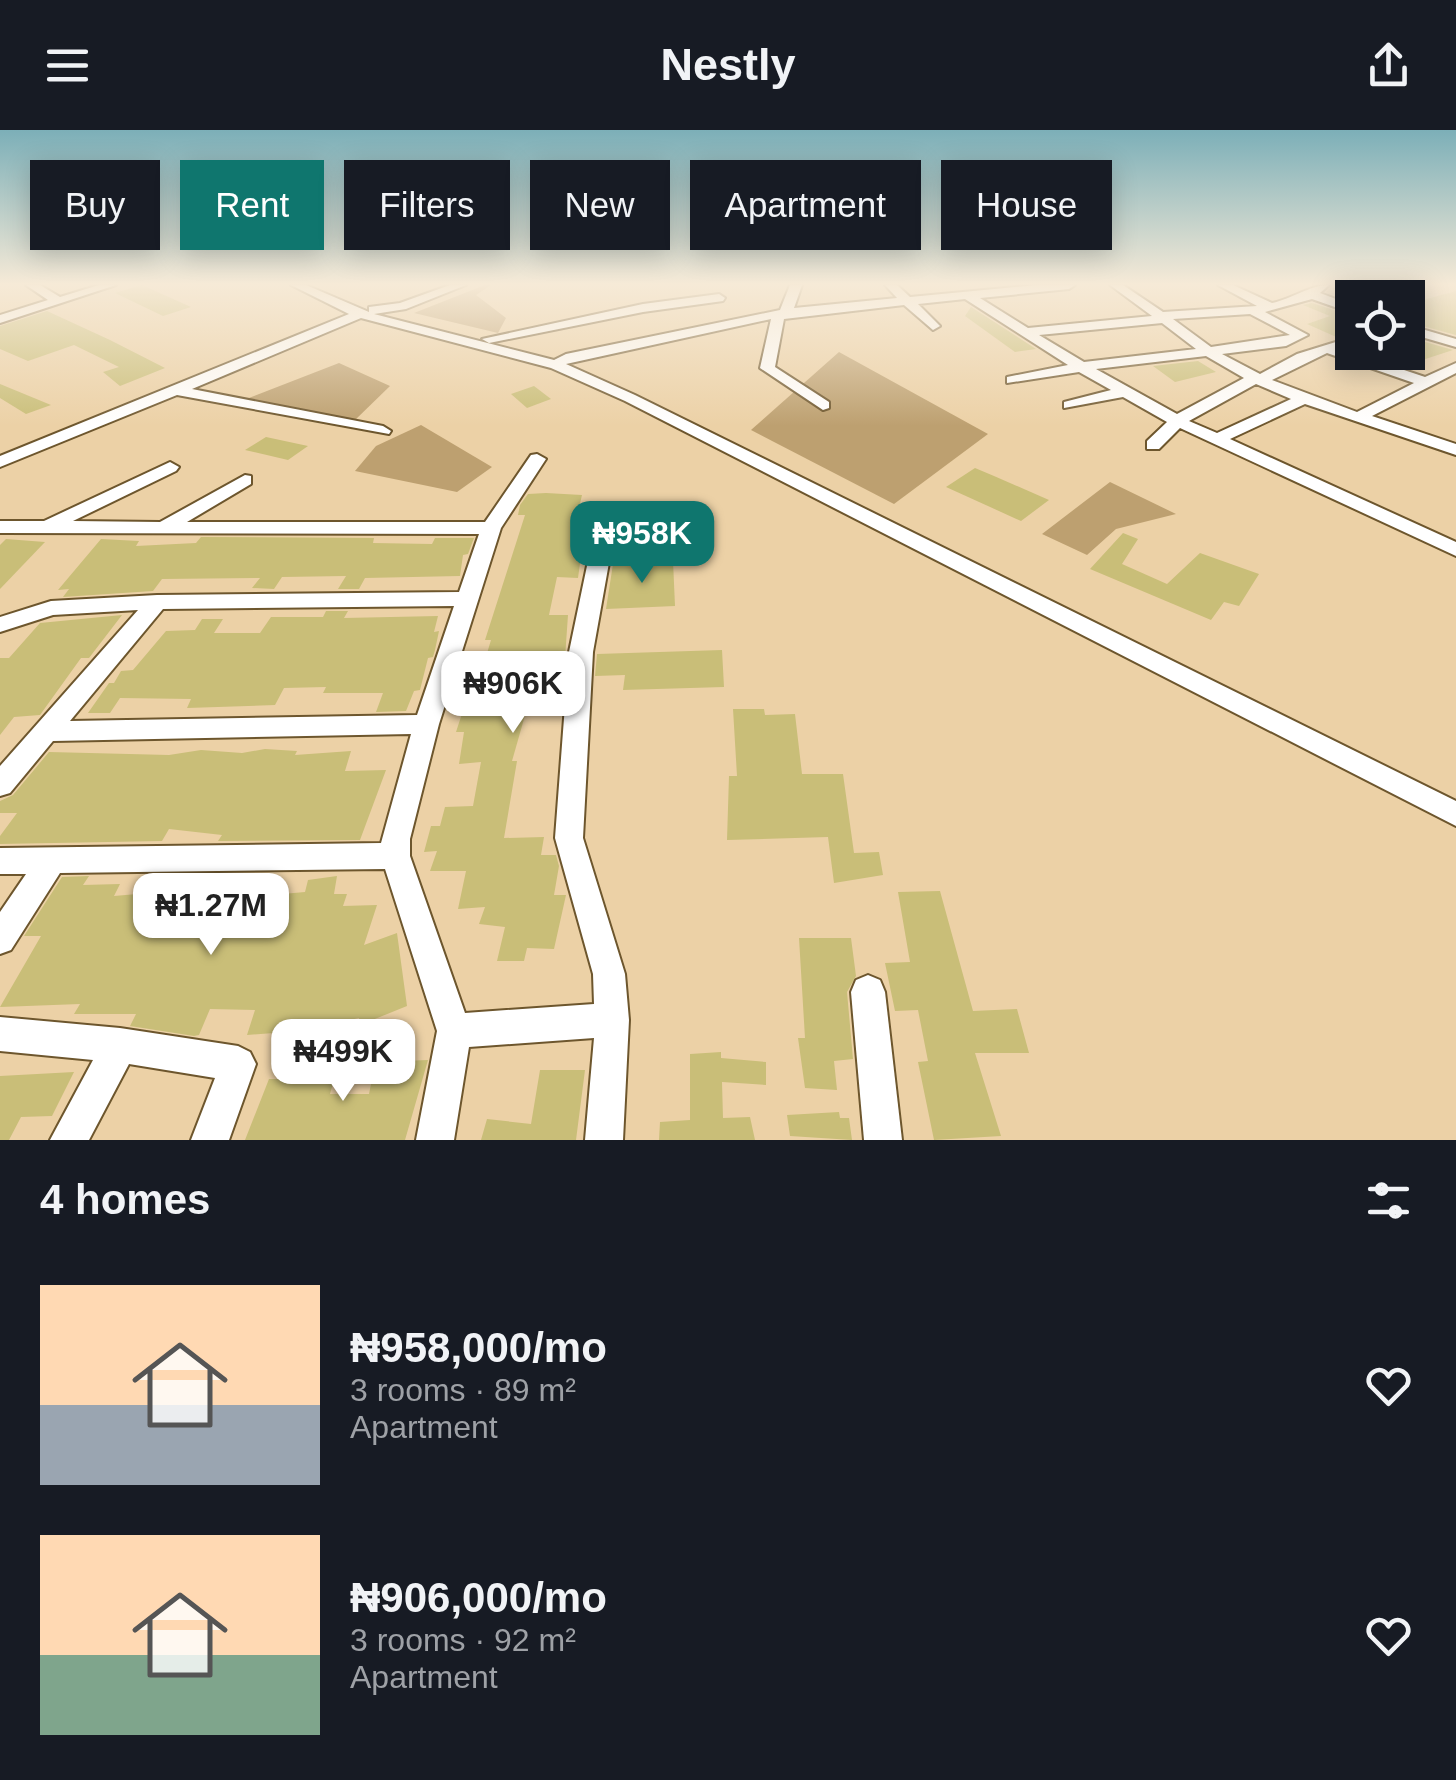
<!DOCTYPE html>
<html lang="en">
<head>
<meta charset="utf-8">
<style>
  body { margin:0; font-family:Arial,sans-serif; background:#20242c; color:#f1f3f6; height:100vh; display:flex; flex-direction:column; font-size:38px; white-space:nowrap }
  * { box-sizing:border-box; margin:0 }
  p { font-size:32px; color:#9ea1a6 }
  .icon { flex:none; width:55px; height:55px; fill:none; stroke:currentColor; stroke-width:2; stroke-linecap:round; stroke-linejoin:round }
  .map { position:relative; height:1010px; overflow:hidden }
  .sheet { display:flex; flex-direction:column; background:#171b24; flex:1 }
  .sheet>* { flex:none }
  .banner { position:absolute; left:30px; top:30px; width:1398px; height:90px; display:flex; gap:20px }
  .controls { position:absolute; left:1335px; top:150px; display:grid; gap:20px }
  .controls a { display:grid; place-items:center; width:90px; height:90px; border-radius:0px; background:#171b24; box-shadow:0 5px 25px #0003; font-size:50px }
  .price { position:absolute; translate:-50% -85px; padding:0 22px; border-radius:20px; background:#fff; color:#222; font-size:32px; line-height:65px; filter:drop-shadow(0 2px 5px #0008) }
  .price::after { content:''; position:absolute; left:50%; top:60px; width:30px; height:22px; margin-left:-15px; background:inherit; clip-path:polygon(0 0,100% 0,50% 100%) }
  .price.selected { background:#0f766e; color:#fff }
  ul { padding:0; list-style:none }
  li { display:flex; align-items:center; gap:30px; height:250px; padding:0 40px }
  li span { display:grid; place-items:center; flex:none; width:280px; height:200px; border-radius:0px; color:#555 }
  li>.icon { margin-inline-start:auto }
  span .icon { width:120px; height:120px; fill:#fffc; stroke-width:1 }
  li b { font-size:42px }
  h2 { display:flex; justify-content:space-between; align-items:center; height:120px; padding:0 40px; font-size:42px }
  .chip { padding:0 35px; border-radius:0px; background:#171b24; box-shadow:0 5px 25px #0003; font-size:35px; line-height:90px }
  .chip.selected { background:#0f766e; color:#fff }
  header { display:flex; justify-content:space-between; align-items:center; height:130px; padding:0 40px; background:#171b24; font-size:45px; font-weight:800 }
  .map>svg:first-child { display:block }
  .green { fill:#bda070 }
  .building { fill:#c9be78 }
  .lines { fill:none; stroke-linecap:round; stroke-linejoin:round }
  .minor-casing { stroke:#6d562d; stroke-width:4 }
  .minor { fill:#fff; fill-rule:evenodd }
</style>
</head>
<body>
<header><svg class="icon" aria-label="menu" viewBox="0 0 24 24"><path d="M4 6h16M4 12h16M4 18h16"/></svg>Nestly<svg class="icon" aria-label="share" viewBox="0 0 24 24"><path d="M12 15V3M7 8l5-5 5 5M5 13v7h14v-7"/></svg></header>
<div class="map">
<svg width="1456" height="1010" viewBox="0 0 1456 1010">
  <rect width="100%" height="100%" fill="#ecd1a6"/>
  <g class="green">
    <polygon points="485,155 491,155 476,165 506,188 498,203 414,183"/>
    <polygon points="839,222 988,304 894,374 751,300"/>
    <polygon points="339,233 390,256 353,292 241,271"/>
    <polygon points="421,295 492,337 457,362 355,341 376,316"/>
    <polygon points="1110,352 1176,384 1116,399 1087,425 1042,404"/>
  </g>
  <g class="building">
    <polygon points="142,155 191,177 163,186 115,163"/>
    <polygon points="1456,161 1456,205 1408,192 1408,174"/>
    <polygon points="1312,173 1352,186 1352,214 1307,194 1330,186 1303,175"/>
    <polygon points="971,177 1036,219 1015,222 965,186"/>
    <polygon points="47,181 110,210 165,238 120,256 103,242 119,237 74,215 28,231 0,219 0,196"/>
    <polygon points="1408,207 1453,220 1404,236 1363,222 1408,222"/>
    <polygon points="1198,231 1216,242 1175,252 1153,236"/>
    <polygon points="0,254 51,275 26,284 0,268"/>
    <polygon points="534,256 551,269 527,278 511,264"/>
    <polygon points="266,307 308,316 288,330 245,320"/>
    <polygon points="975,338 994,346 1049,370 1021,391 946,357"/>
    <polygon points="546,363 582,365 578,382 587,382 578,448 557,447 549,485 568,485 565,528 549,528 544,546 539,546 535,568 530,568 512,631 517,631 504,708 544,707 541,725 556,725 559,736 554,765 566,765 554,819 527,818 524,831 497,831 505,797 479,794 485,777 458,779 466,741 430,741 437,721 424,722 431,696 440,696 445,677 473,676 481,632 459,634 464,602 456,602 473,550 479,550 491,510 485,510 525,385 518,385 520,375 528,364"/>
    <polygon points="1123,403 1138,409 1122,434 1167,454 1200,423 1259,444 1239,476 1224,472 1211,490 1090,439"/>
    <polygon points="201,407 374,408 373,413 432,414 435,408 474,408 468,424 463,425 460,446 365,448 359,459 338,459 346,446 282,447 274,459 252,458 260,448 162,449 153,461 63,467 69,459 58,460 101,409 139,411 136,416 196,413"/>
    <polygon points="6,409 45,412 0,459 0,415"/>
    <polygon points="673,431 675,476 606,479 613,434"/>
    <polygon points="326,481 348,481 344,488 438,486 434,502 439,501 435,520 433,527 428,528 420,560 414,561 406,581 376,582 383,563 323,563 326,557 284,558 275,575 187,578 191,569 120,568 110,583 88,583 109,553 114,553 121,541 133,540 166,501 195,500 202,489 223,489 214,503 260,503 271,487 323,487"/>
    <polygon points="122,485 89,528 81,528 40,585 14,587 0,605 0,528 9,528 40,493"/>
    <polygon points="722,520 724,557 623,560 625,545 595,546 597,524"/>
    <polygon points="733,579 764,579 765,585 795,584 802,644 843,644 854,723 879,722 883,745 834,753 828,707 727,710 729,646 737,646"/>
    <polygon points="265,619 297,621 295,625 351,621 345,641 386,640 360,710 218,711 222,705 169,699 162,711 0,714 0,706 17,683 0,683 0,671 13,665 49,622 169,625 201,620 242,623"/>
    <polygon points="89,746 83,755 120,754 114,766 160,762 156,770 201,770 204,764 228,762 232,751 254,749 247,767 305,762 308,750 337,746 334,764 347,764 343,776 377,775 364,815 397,803 407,876 360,895 359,888 300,901 247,905 255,880 210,879 199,905 194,906 130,896 136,884 74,884 80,874 0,877 41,806 24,806 62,747"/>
    <polygon points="940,761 973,881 1017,879 1029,923 975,923 1001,1006 934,1010 918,932 928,931 918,880 895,881 885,833 910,832 898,762"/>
    <polygon points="799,808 851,808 856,846 847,862 853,929 834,931 837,960 805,958 798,908 805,908"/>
    <polygon points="406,906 401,931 428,930 405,1010 245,1010 269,949 334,949 330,964 369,964 380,909"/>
    <polygon points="721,922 721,928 766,932 766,955 722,952 723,988 750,987 755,1010 659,1010 660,992 690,990 690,924"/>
    <polygon points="540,940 585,940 576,1010 481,1010 487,989 531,994"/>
    <polygon points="74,942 52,986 21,987 9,1010 0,1010 0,946"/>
    <polygon points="839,982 840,988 849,988 852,1010 790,1006 787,985"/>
  </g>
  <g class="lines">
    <g class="minor-casing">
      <g id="minor">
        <polygon points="26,155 40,155 60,167 99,155 116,155 0,193 0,185 48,170"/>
        <path d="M291,155H306L369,182V177L400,173L450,155H466L406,179L374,184L554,230L566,224L780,180L790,155H802L794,178L897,168L885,155H897L910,167L1037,155H1075L1069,159L980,168L1028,198L1152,186L1110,155H1123L1163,182L1257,176L1218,155H1233L1272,173C1292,169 1310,155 1329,155L1320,163L1352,175V183L1312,169L1265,182L1308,205L1286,216L1222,224L1260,244L1297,224L1339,211L1346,215L1341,219L1425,247L1456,233V243L1372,286L1456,314V325L1305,274L1230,309L1456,412V426L1180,298L1159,319H1147V311L1167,292L1123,267L1064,278V272L1111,260L1079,242L1007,253V247L1068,235L965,169L918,174L940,196L933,200L904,175L784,189L775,237L829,272V278L823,280L760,238L771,189L566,234L635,265L1456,671V696L625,271L551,238L361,188L192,259L383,296L391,301L389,304L177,265L0,337V326L349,184ZM1250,184L1290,205L1211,217L1173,189ZM1162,193L1196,219L1084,232L1039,205ZM1327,223L1414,253L1357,282L1272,250ZM1206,226L1244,248L1177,284L1096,239ZM1256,254L1291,269L1217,303L1189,291Z"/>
        <polygon points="1370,155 1383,155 1371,168 1357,168"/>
        <polygon points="719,164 725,168 723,171 643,182 489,213 482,209 643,174"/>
        <polygon points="1408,195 1456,209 1456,217 1408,203"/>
        <path d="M537,324L546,329L501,398L439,594L410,709V726L465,883L594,874L593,844L555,708L569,522L597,388L600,384H614L617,388L593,522L583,708L625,844L629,890L623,1010H585L594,908L469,917L454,1010H416L437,901L385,739L60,743L11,820L0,824V782L26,744H0V718L381,713L411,604L53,611L10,663L0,666V636L138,480L53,485L0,502V487L51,471L157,465L459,462L479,404L0,403V391H44L170,332L179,337L176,341L73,391L160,392L245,345L251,346V354L187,392H485L531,325ZM454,476L417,585L70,591L163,479Z"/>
        <polygon points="868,845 880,850 885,862 902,1010 864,1010 851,862 856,850"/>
        <polygon points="0,887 120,898 238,916 250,922 256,934 229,1010 191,1010 215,948 129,934 89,1010 50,1010 93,930 0,921"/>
      </g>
    </g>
    <use href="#minor" class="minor"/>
  </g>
  <linearGradient id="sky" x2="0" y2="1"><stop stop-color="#7cafb8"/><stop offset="0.52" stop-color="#f6ead7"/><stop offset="1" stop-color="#f6ead7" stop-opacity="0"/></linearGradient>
  <rect width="1456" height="296" fill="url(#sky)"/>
</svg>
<div class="controls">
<a><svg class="icon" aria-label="locate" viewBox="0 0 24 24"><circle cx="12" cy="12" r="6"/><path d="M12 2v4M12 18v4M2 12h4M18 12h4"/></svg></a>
</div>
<b class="price selected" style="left:642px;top:456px">₦958K</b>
<b class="price" style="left:513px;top:606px">₦906K</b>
<b class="price" style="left:211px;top:828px">₦1.27M</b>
<b class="price" style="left:343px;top:974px">₦499K</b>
<div class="banner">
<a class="chip">Buy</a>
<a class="chip selected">Rent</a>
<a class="chip">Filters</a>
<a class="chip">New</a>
<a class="chip">Apartment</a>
<a class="chip">House</a>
</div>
</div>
<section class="sheet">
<h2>4 homes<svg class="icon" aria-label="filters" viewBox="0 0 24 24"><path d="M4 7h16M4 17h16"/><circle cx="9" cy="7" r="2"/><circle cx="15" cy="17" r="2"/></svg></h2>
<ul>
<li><span style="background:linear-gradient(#ffd9b3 60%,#9aa5b1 0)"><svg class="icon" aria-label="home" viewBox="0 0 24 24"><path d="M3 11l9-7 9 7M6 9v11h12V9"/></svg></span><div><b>₦958,000/mo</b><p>3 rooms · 89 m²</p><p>Apartment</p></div><svg class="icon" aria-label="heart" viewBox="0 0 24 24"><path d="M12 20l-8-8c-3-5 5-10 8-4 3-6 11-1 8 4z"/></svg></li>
<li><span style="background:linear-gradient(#ffd9b3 60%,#7fa58c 0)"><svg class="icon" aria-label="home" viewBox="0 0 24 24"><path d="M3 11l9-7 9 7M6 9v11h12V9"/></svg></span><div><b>₦906,000/mo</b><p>3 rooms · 92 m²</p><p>Apartment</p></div><svg class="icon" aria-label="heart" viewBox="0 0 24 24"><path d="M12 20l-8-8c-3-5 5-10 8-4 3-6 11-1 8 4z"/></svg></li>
</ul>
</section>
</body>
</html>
